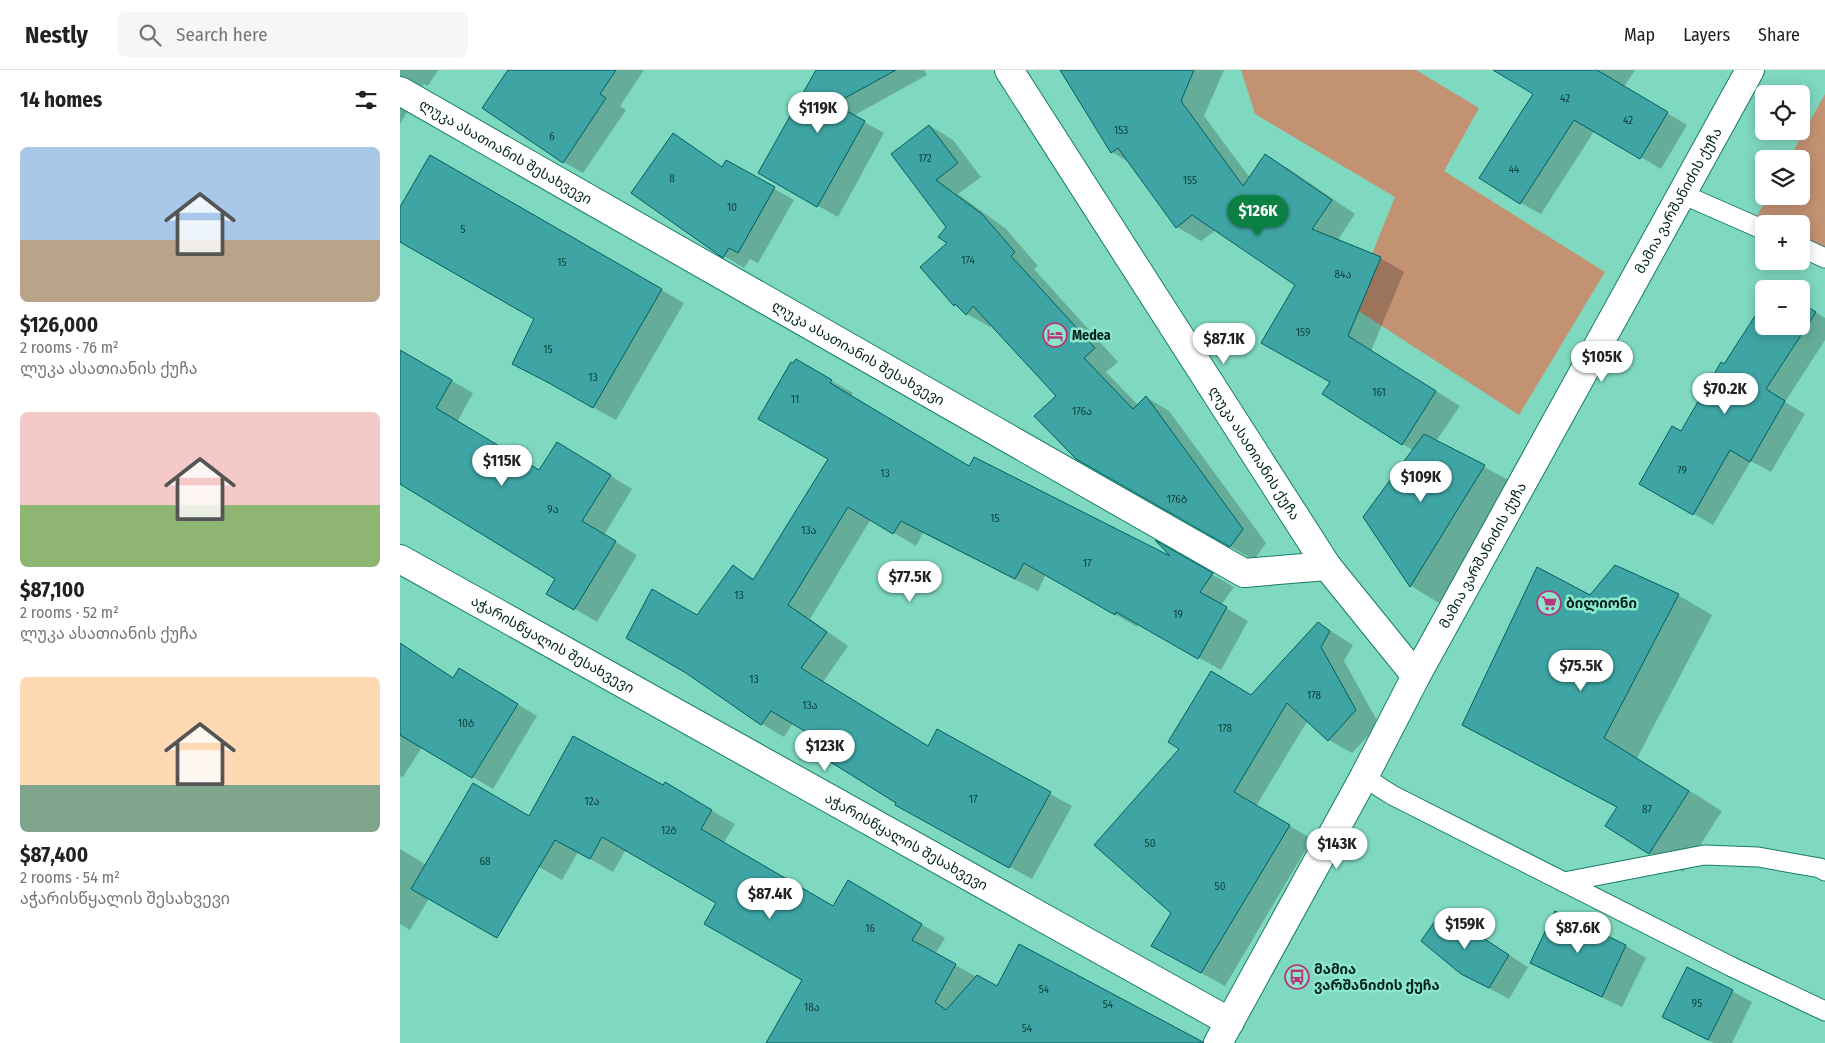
<!DOCTYPE html>
<html lang="en">
<head>
<meta charset="utf-8">
<style>
  body { margin:0; font-family:"Fira Sans Condensed","Noto Sans Georgian",sans-serif; background:#f6f6f6; color:#202124; height:100vh; display:flex; flex-direction:column; font-size:19px; white-space:nowrap }
  * { box-sizing:border-box; margin:0 }
  p { font-size:16px; color:#757577 }
  .icon { flex:none; width:28px; height:28px; fill:none; stroke:currentColor; stroke-width:2; stroke-linecap:round; stroke-linejoin:round }
  .map { position:relative; flex:1; overflow:hidden }
  .sheet { display:flex; flex-direction:column; background:#fff; width:400px }
  .sheet>* { flex:none }
  .fabs { position:absolute; left:1355px; top:15px; display:grid; gap:10px }
  .fabs a { display:grid; place-items:center; width:55px; height:55px; border-radius:8px; background:#fff; box-shadow:0 2px 12px #0003; font-size:25px }
  .price { position:absolute; translate:-50% -42px; padding:0 11px; border-radius:18px; background:#fff; color:#222; font-size:16px; line-height:32px; filter:drop-shadow(0 1px 2px #0008) }
  .price::after { content:''; position:absolute; left:50%; top:30px; width:15px; height:11px; margin-left:-8px; background:inherit; clip-path:polygon(0 0,100% 0,50% 100%) }
  .price.selected { background:#0b8043; color:#fff }
  ul { padding:0; list-style:none }
  li { display:grid; align-content:center; gap:10px; height:265px; padding:0 20px }
  li span { display:grid; place-items:center; height:155px; border-radius:8px; color:#555 }
  li>.icon { margin-inline-start:auto }
  span .icon { width:90px; height:90px; fill:#fffc; stroke-width:1 }
  li b { font-size:21px }
  h2 { display:flex; justify-content:space-between; align-items:center; height:60px; padding:0 20px; font-size:21px }
  header { display:flex; align-items:center; gap:30px; box-sizing:border-box; height:70px; padding:0 25px; background:#fff; border-bottom:1px solid #e0e0e0 }
  header strong { font-size:24px }
  nav { display:flex; gap:28px; margin-inline-start:auto; font-size:18px }
  .search { width:350px; height:45px; background:#f6f6f6; display:flex; align-items:center; gap:12px; box-sizing:border-box; padding:0 18px; border-radius:8px; color:#757577; font-size:19px }
  main { display:flex; flex:1; min-height:0 }
  .map>svg:first-child { display:block }
  .green { fill:#c39273 }
  .shadow { fill:#0003 }
  .building { fill:#3ea5a4; stroke:#015f5f }
  .lines { fill:none; stroke-linecap:round; stroke-linejoin:round }
  .lane-casing { stroke:#187d67; stroke-width:21 }
  .street-casing { stroke:#187d67; stroke-width:30 }
  .secondary-casing { stroke:#187d67; stroke-width:30 }
  .lane { stroke:#fff; stroke-width:19 }
  .street { stroke:#fff; stroke-width:28 }
  .secondary { stroke:#fff; stroke-width:28 }
  .labels { text-anchor:middle; dominant-baseline:central; stroke-width:5; stroke-linejoin:round; paint-order:stroke }
  .number-label { font-size:11px; fill:#10443d }
  .street-label { font-size:14px; fill:#00231b; stroke:#8ce6cd }
  .poi-label { font-size:14px; font-weight:bold; fill:#00231b; stroke:#8ce6cd; text-anchor:start }
</style>
</head>
<body>
<header>
<strong>Nestly</strong>
<div class="search"><svg class="icon" aria-label="search" viewBox="0 0 24 24"><circle cx="10" cy="10" r="6"/><path d="M15 15l6 6"/></svg>Search here</div>
<nav><a>Map</a><a>Layers</a><a>Share</a></nav>
</header>
<main>
<section class="sheet">
<h2>14 homes<svg class="icon" aria-label="filters" viewBox="0 0 24 24"><path d="M4 7h16M4 17h16"/><circle cx="9" cy="7" r="2"/><circle cx="15" cy="17" r="2"/></svg></h2>
<ul>
<li><span style="background:linear-gradient(#a9c7e8 60%,#b9a48a 0)"><svg class="icon" aria-label="home" viewBox="0 0 24 24"><path d="M3 11l9-7 9 7M6 9v11h12V9"/></svg></span><div><b>$126,000</b><p>2 rooms · 76 m²</p><p>ლუკა ასათიანის ქუჩა</p></div></li>
<li><span style="background:linear-gradient(#f6c9c9 60%,#8fb573 0)"><svg class="icon" aria-label="home" viewBox="0 0 24 24"><path d="M3 11l9-7 9 7M6 9v11h12V9"/></svg></span><div><b>$87,100</b><p>2 rooms · 52 m²</p><p>ლუკა ასათიანის ქუჩა</p></div></li>
<li><span style="background:linear-gradient(#ffd9b3 70%,#7fa58c 0)"><svg class="icon" aria-label="home" viewBox="0 0 24 24"><path d="M3 11l9-7 9 7M6 9v11h12V9"/></svg></span><div><b>$87,400</b><p>2 rooms · 54 m²</p><p>აჭარისწყალის შესახვევი</p></div></li>
</ul>
</section>
<div class="map">
<svg width="1425" height="973" viewBox="0 0 1425 973">
  <rect width="100%" height="100%" fill="#7fd8c0"/>
  <g class="green">
    <polygon points="841,0 1016,0 1079,38 1044,101 1205,202 1119,345 951,236 995,127 855,44"/>
    <polygon points="1425,24 1425,180 1401,168 1401,154 1372,154 1357,146 1368,126 1401,126 1401,89 1389,89"/>
  </g>
  <g class="shadow">
    <polygon points="0,0 38,0 28,16 24,14 22,17 13,18 4,34 7,42 0,54"/>
    <polygon points="109,0 244,0 220,36 226,40 183,103 163,92"/>
    <polygon points="418,0 524,0 527,5 453,46 484,63 438,147 360,103"/>
    <polygon points="662,0 824,0 804,46 850,108 865,86 889,99 955,144 937,171 980,188 1004,202 971,281 1060,336 1036,371 1112,412 1039,533 1011,516 964,447 1013,380 1002,374 931,312 896,214 816,160 801,171 777,157 730,93 712,82"/>
    <polygon points="1108,0 1235,0 1224,17 1287,55 1261,99 1195,60 1141,144 1121,133 1134,24"/>
    <polygon points="530,56 553,70 581,107 558,124 606,159 638,196 634,199 718,292 706,302 738,335 746,327 769,341 866,473 854,490 677,388 657,326 592,255 590,257 567,244 555,235 522,197 549,173 547,157 493,84"/>
    <polygon points="273,65 324,98 327,92 394,130 358,193 350,189 344,198 324,186 233,123"/>
    <polygon points="30,87 284,233 216,350 114,294 136,249 0,171 0,140"/>
    <polygon points="1401,233 1425,248 1425,270 1385,332 1405,344 1371,402 1351,391 1313,455 1241,413 1282,363 1325,295 1364,256 1401,256"/>
    <polygon points="2,282 73,323 57,352 140,401 179,386 232,419 204,465 237,485 197,552 148,523 157,509 0,412 0,286"/>
    <polygon points="397,291 453,323 451,327 570,398 775,490 762,476 834,517 821,535 848,551 821,600 739,554 737,557 646,504 638,521 523,463 516,476 471,449 410,549 448,576 423,612 528,677 537,661 672,736 632,809 519,747 498,732 429,675 393,653 384,667 362,654 287,602 297,547 333,497 355,509 429,389 394,295"/>
    <polygon points="1215,496 1278,525 1312,545 1237,688 1322,741 1283,802 1249,783 1218,738 1063,655 1190,527"/>
    <polygon points="918,553 953,575 944,591 979,654 952,683 929,670 908,650 856,736 912,769 825,916 776,889 772,843 852,626"/>
    <polygon points="0,573 55,609 80,612 137,646 93,719 22,677 3,707 0,706"/>
    <polygon points="265,714 335,754 323,774 434,838 472,825 545,868 535,884 597,918 798,973 380,973 404,910 318,832 226,779 213,802 178,782 162,810 139,797 130,747 263,717"/>
    <polygon points="0,779 43,805 10,860 0,854"/>
    <polygon points="1156,843 1226,876 1246,888 1222,937 1152,904 1132,892"/>
    <polygon points="1062,855 1128,897 1109,929 1083,915"/>
    <polygon points="1332,921 1352,932 1332,973 1314,973 1283,958"/>
  </g>
  <g class="building">
    <polygon points="108,0 216,0 200,24 206,28 163,93 82,38"/>
    <polygon points="416,0 496,0 434,34 465,51 417,137 358,103"/>
    <polygon points="660,0 794,0 781,31 843,116 865,84 932,130 912,159 981,187 948,266 1036,321 1002,375 922,324 930,312 861,273 895,215 792,145 776,158 718,78 711,83"/>
    <polygon points="1093,0 1197,0 1268,42 1240,89 1174,50 1120,134 1079,108 1133,24"/>
    <polygon points="529,55 558,93 536,110 582,144 615,182 611,186 695,278 684,288 733,339 746,326 843,459 830,477 676,389 634,346 656,326 573,236 566,245 555,234 554,236 520,197 547,173 538,167 546,157 491,84"/>
    <polygon points="273,63 322,97 326,90 375,117 338,183 329,178 323,188 231,123"/>
    <polygon points="30,85 262,219 193,338 149,313 112,294 134,249 0,172 0,137"/>
    <polygon points="1364,232 1364,256 1401,256 1401,233 1416,242 1366,319 1385,331 1350,392 1330,380 1293,445 1239,414 1272,356 1281,361 1321,292 1324,294"/>
    <polygon points="0,280 52,310 36,338 139,400 157,372 211,405 182,451 216,471 174,540 146,524 155,509 0,414"/>
    <polygon points="396,289 432,310 430,313 569,396 574,387 770,486 755,470 813,503 800,522 827,537 798,589 716,542 715,545 624,493 615,509 501,451 493,464 448,437 388,535 427,562 401,598 528,676 537,659 651,722 609,798 495,735 496,733 421,686 428,675 371,641 361,655 286,603 226,568 252,519 297,545 333,495 353,510 428,389 358,349 391,292 393,293"/>
    <polygon points="1024,364 1085,395 1010,517 963,447"/>
    <polygon points="1215,495 1279,524 1204,668 1289,721 1249,784 1205,756 1217,737 1062,655 1137,497 1190,525"/>
    <polygon points="918,552 930,561 921,577 956,640 928,671 887,633 834,722 890,755 801,903 751,876 771,843 694,775 779,679 768,672 811,601 851,625"/>
    <polygon points="0,573 53,608 59,598 118,634 72,708 0,665"/>
    <polygon points="173,666 263,715 265,712 312,740 301,759 433,836 448,810 522,854 512,870 556,894 535,932 546,940 577,905 597,916 619,874 803,972 802,973 366,973 402,910 304,854 316,833 202,767 190,789 155,770 97,868 11,819 73,713 129,746"/>
    <polygon points="1042,841 1109,885 1089,918 1061,904 1021,871"/>
    <polygon points="1155,841 1226,875 1202,927 1130,893"/>
    <polygon points="1287,897 1333,920 1308,970 1262,947"/>
  </g>
  <g class="lines">
    <g class="lane-casing">
      <g id="lane">
        <polyline points="1282,124 1364,160"/>
        <polyline points="1401,177 1425,188"/>
        <polyline points="964,707 992,725 1332,897 1425,941"/>
        <polyline points="1164,812 1304,785 1358,787 1420,798 1425,801"/>
      </g>
    </g>
    <g class="street-casing">
      <g id="street">
        <path id="s1" d="M0,21L844,503L927,496"/>
        <path id="s2" d="M0,489L830,952"/>
      </g>
    </g>
    <g class="secondary-casing">
      <g id="secondary">
        <path id="s3" d="M609,0L927,496L1016,606"/>
        <path id="s4" d="M818,973L964,707L1016,606L1350,0"/>
      </g>
    </g>
    <use href="#lane" class="lane"/>
    <use href="#street" class="street"/>
    <use href="#secondary" class="secondary"/>
  </g>
  <defs>
    <g id="hotel-ring" transform="scale(1.25)"><circle r="9.5" fill="#8ce6cd" stroke="#bb3678" stroke-width="1.5"/><path d="M-6-4.5h1.5V1H6V5H4.5V3h-9V5H-6ZM-4 0a1.8 1.8 0 1 1 3.6 0ZM.5 0V-2.5h3Q6-2.5 6 0Z" fill="#bb3678"/></g>
    <g id="supermarket-ring" transform="scale(1.25)"><circle r="9.5" fill="#8ce6cd" stroke="#bb3678" stroke-width="1.5"/><path d="M-6-5.5h2.5l.6 2H6L4.5 2H-2.5L-4.4-4H-6ZM-1.5 3.2a1.3 1.3 0 1 0 .1 0ZM3 3.2a1.3 1.3 0 1 0 .1 0Z" fill="#bb3678"/></g>
    <g id="bus-ring" transform="scale(1.25)"><circle r="9.5" fill="#8ce6cd" stroke="#bb3678" stroke-width="1.5"/><path d="M-5-6H5V4H4V6H2V4H-2V6H-4V4H-5ZM-3.5-4V0h7V-4ZM-3.5 1.2v1.5H-2V1.2ZM2 1.2v1.5H3.5V1.2Z" fill="#bb3678"/></g>
  </defs>
  <g fill-rule="evenodd">
    <use href="#hotel-ring" x="655" y="265"/>
    <use href="#supermarket-ring" x="1149" y="533"/>
    <use href="#bus-ring" x="897" y="907"/>
  </g>
  <g class="labels">
    <g class="number-label">
      <text x="1165" y="28">42</text>
      <text x="1228" y="50">42</text>
      <text x="721" y="60">153</text>
      <text x="152" y="66">6</text>
      <text x="525" y="88">172</text>
      <text x="1114" y="99">44</text>
      <text x="272" y="108">8</text>
      <text x="790" y="110">155</text>
      <text x="332" y="137">10</text>
      <text x="63" y="159">5</text>
      <text x="568" y="190">174</text>
      <text x="162" y="192">15</text>
      <text x="943" y="204">84ა</text>
      <text x="903" y="262">159</text>
      <text x="148" y="279">15</text>
      <text x="193" y="307">13</text>
      <text x="979" y="322">161</text>
      <text x="395" y="329">11</text>
      <text x="682" y="341">176ა</text>
      <text x="1282" y="400">79</text>
      <text x="485" y="403">13</text>
      <text x="777" y="429">176ბ</text>
      <text x="153" y="439">9ა</text>
      <text x="595" y="448">15</text>
      <text x="409" y="460">13ა</text>
      <text x="687" y="493">17</text>
      <text x="339" y="525">13</text>
      <text x="778" y="544">19</text>
      <text x="354" y="609">13</text>
      <text x="914" y="625">178</text>
      <text x="410" y="635">13ა</text>
      <text x="66" y="653">10ბ</text>
      <text x="825" y="658">178</text>
      <text x="573" y="729">17</text>
      <text x="192" y="731">12ა</text>
      <text x="1247" y="739">87</text>
      <text x="269" y="760">12ბ</text>
      <text x="750" y="773">50</text>
      <text x="85" y="791">68</text>
      <text x="820" y="816">50</text>
      <text x="470" y="858">16</text>
      <text x="644" y="919">54</text>
      <text x="1297" y="933">95</text>
      <text x="708" y="934">54</text>
      <text x="412" y="937">18ა</text>
      <text x="627" y="958">54</text>
    </g>
    <g class="street-label">
      <text stroke="none"><textPath href="#s1" startOffset="122">ლუკა ასათიანის შესახვევი</textPath></text>
      <text stroke="none"><textPath href="#s4" startOffset="960">მამია ვარშანიძის ქუჩა</textPath></text>
      <text stroke="none"><textPath href="#s1" startOffset="528">ლუკა ასათიანის შესახვევი</textPath></text>
      <text stroke="none"><textPath href="#s3" startOffset="455">ლუკა ასათიანის ქუჩა</textPath></text>
      <text stroke="none"><textPath href="#s4" startOffset="555">მამია ვარშანიძის ქუჩა</textPath></text>
      <text stroke="none"><textPath href="#s2" startOffset="175">აჭარისწყალის შესახვევი</textPath></text>
      <text stroke="none"><textPath href="#s2" startOffset="580">აჭარისწყალის შესახვევი</textPath></text>
    </g>
    <g class="poi-label">
      <text x="672" y="265">Medea</text>
      <text x="1166" y="533">ბილიონი</text>
      <text x="914" y="899">მამია<tspan x="914" dy="16">ვარშანიძის ქუჩა</tspan></text>
    </g>
  </g>
</svg>
<div class="fabs">
<a><svg class="icon" aria-label="locate" viewBox="0 0 24 24"><circle cx="12" cy="12" r="6"/><path d="M12 2v4M12 18v4M2 12h4M18 12h4"/></svg></a>
<a><svg class="icon" aria-label="layers" viewBox="0 0 24 24"><path d="M12 4l9 5-9 5-9-5zM3 14l9 5 9-5"/></svg></a>
<a>+</a>
<a>−</a>
</div>
<b class="price" style="left:418px;top:64px">$119K</b>
<b class="price selected" style="left:858px;top:167px">$126K</b>
<b class="price" style="left:824px;top:295px">$87.1K</b>
<b class="price" style="left:1202px;top:313px">$105K</b>
<b class="price" style="left:1325px;top:345px">$70.2K</b>
<b class="price" style="left:102px;top:417px">$115K</b>
<b class="price" style="left:1021px;top:433px">$109K</b>
<b class="price" style="left:510px;top:533px">$77.5K</b>
<b class="price" style="left:1181px;top:622px">$75.5K</b>
<b class="price" style="left:425px;top:702px">$123K</b>
<b class="price" style="left:937px;top:800px">$143K</b>
<b class="price" style="left:370px;top:850px">$87.4K</b>
<b class="price" style="left:1065px;top:880px">$159K</b>
<b class="price" style="left:1178px;top:884px">$87.6K</b>
</div>
</main>
</body>
</html>
